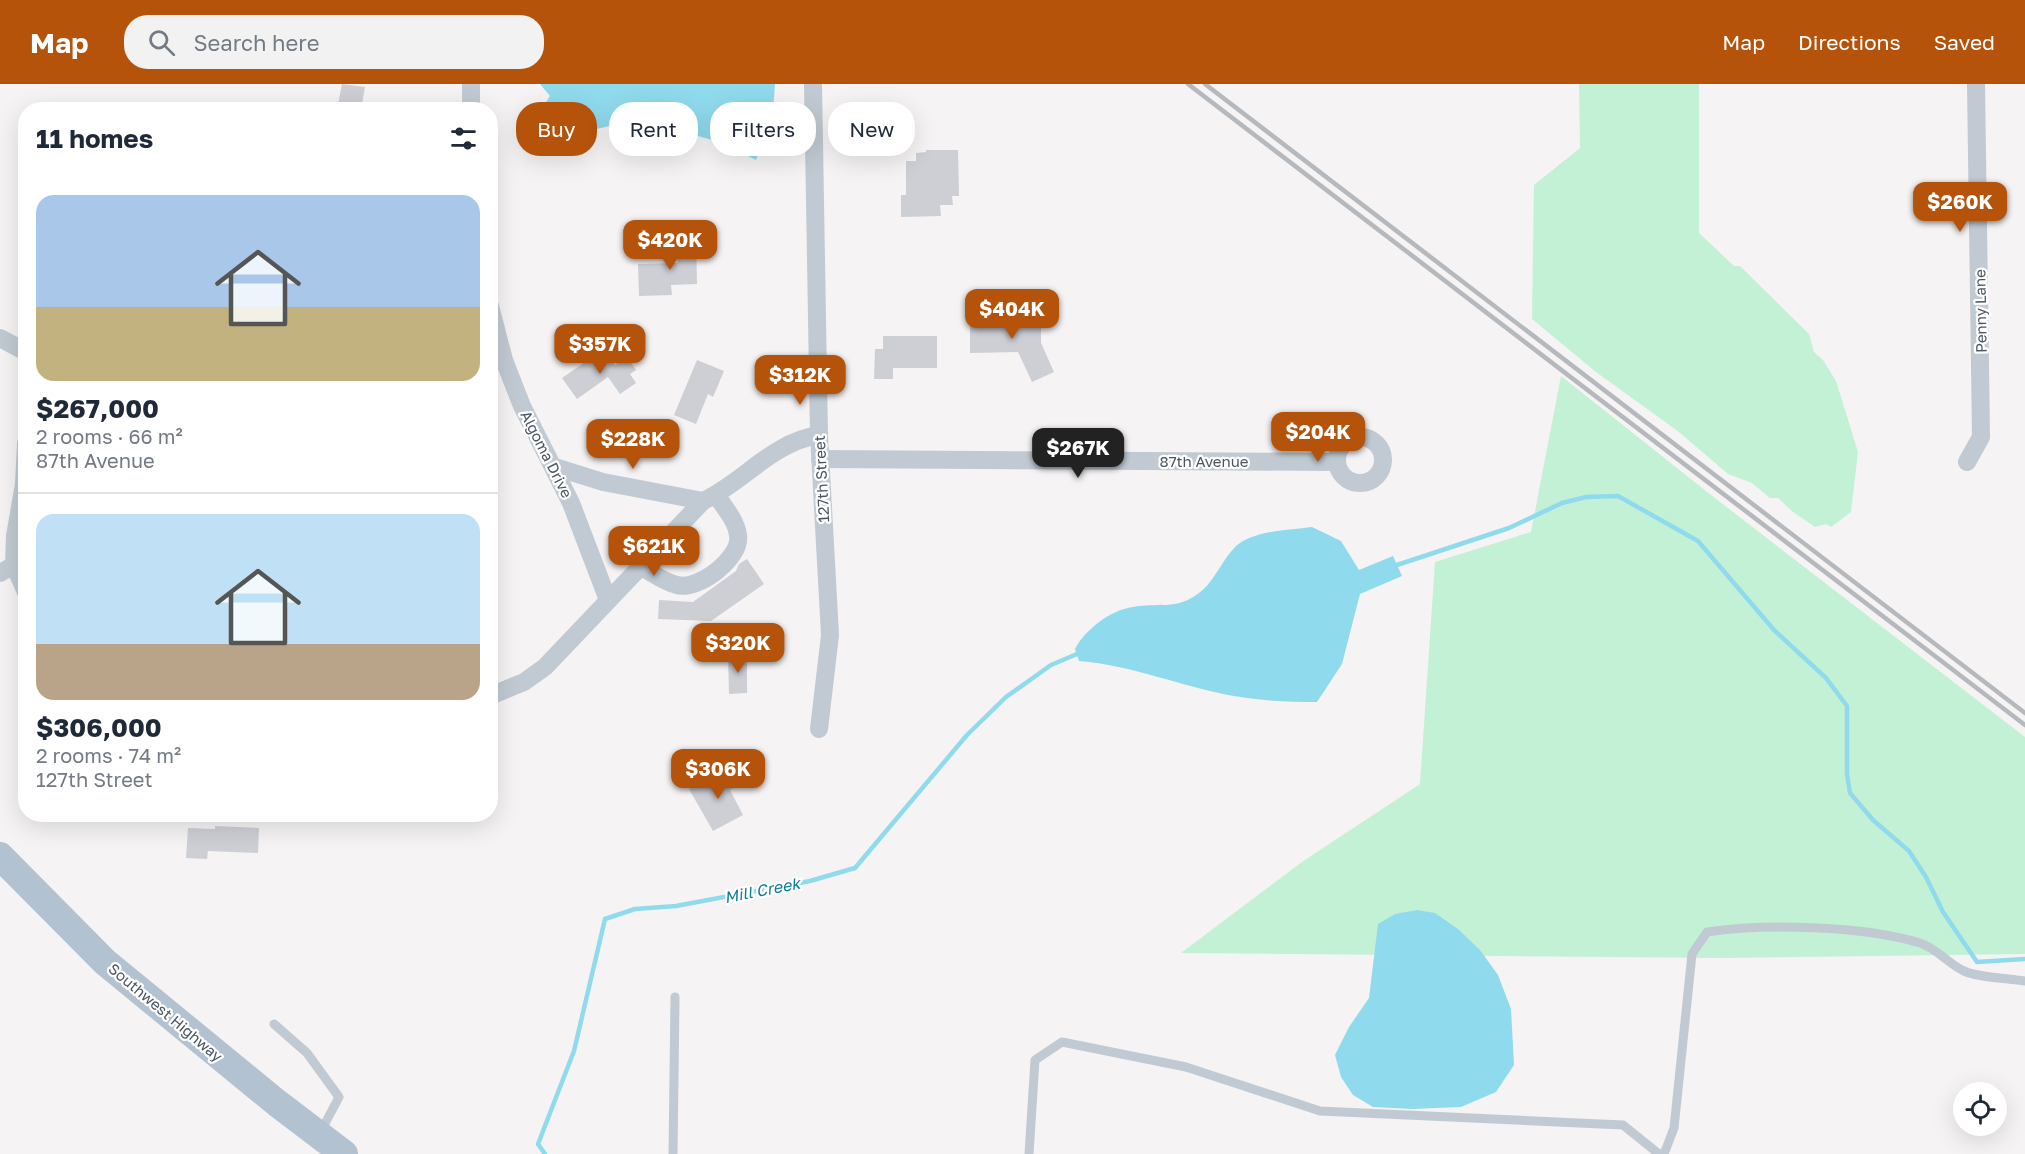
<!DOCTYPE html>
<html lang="en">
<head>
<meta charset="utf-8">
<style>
  body { margin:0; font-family:"Golos Text",sans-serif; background:#f2f2f3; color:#1f2937; height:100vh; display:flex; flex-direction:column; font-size:22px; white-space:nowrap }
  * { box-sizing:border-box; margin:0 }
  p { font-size:20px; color:#747a83 }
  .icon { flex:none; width:33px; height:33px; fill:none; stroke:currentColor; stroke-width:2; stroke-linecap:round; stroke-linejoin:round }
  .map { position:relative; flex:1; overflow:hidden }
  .drawer { position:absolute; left:18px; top:18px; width:480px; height:720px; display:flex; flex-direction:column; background:#fff; border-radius:24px; box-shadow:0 6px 24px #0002 }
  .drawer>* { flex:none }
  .guide { position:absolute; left:516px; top:18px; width:570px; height:54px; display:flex; gap:12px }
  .buttons { position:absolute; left:1953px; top:998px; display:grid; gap:12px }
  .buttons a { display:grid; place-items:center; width:54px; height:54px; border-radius:50%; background:#fff; box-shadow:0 6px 24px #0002; font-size:30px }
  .price { position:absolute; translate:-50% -51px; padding:0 14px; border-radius:12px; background:#b45309; color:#fff; font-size:20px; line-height:39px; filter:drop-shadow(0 2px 3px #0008) }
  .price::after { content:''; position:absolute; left:50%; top:36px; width:18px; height:14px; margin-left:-9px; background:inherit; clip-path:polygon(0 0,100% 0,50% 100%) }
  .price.active { background:#222; color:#fff }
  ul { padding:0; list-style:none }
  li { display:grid; align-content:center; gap:12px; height:318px; padding:0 18px }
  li+li { border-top:2px solid #e0e1e3 }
  li span { display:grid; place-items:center; height:186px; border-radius:18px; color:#555 }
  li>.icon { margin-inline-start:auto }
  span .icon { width:108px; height:108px; fill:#fffc; stroke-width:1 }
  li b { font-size:26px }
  h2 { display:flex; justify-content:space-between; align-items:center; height:72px; padding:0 18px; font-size:26px }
  .tag { padding:0 21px; border-radius:24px; background:#fff; box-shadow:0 6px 24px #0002; font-size:21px; line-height:54px }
  .tag.active { background:#b45309; color:#fff }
  header { display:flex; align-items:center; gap:36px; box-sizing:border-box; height:84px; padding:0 30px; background:#b45309; color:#fff }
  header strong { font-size:28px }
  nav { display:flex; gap:33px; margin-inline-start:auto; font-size:21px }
  .search { width:420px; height:54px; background:#f2f2f3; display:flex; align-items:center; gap:15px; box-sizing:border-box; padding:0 21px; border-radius:24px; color:#747a83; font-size:22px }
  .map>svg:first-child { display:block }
  .green { fill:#c3f1d5 }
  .water { fill:#90daee }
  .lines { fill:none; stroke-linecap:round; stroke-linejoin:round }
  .stream { stroke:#90daee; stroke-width:4.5 }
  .building { fill:#cdcfd5 }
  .lane { stroke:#c1cad2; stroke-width:9 }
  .street { stroke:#c1cad2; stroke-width:18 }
  .primary { stroke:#b3c2d1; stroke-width:28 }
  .rail { stroke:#b5b8bd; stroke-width:4.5 }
  .labels { text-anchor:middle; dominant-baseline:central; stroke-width:4.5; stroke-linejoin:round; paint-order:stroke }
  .street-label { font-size:15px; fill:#4a5661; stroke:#fff }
  .water-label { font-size:16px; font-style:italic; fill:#0c7c9b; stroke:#fff }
</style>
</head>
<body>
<header>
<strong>Map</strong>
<div class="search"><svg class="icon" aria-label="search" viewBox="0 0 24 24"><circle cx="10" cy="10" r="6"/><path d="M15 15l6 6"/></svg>Search here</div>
<nav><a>Map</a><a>Directions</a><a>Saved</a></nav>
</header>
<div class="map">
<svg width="2025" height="1070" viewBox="0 0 2025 1070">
  <rect width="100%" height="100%" fill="#f5f3f3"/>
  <g class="green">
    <polygon points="1579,0 1699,0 1699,149 1734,182 1740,182 1809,250 1814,268 1823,276 1836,297 1858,368 1851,428 1831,443 1826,440 1815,443 1793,428 1778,414 1770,414 1752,399 1728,390 1679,348 1596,288 1532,235 1534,101 1580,64"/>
    <polygon points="1561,292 1711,411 2025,653 2025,870 1723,874 1181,869 1302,778 1420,700 1435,478 1531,448"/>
  </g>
  <g class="water">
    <polygon points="540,0 775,0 773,27 756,76 720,58 694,51 662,36 624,39 596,45 575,56 539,29 550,12"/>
    <path d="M1312,443L1341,457L1359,486L1393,472L1402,492L1360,510L1342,580L1317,618C1289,618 1262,617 1234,612C1182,603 1132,581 1079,577L1075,565C1085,546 1110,526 1133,523C1157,518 1176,527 1199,509C1215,498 1225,469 1240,459C1260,446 1290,446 1312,443Z"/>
    <polygon points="1417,826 1435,829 1458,845 1480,866 1498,891 1511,925 1514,981 1496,1008 1461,1023 1412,1025 1373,1023 1353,1011 1341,993 1335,971 1349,943 1369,914 1378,840 1395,830"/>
  </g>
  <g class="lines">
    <g class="stream">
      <polyline points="1397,481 1509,444 1562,419 1586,413 1618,412 1698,457 1774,546 1826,594 1847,622 1847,690 1850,709 1873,736 1909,767 1926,793 1943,828 1977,878 2025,875"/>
      <polyline points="545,1070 538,1060 574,967 605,835 635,825 676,822 810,797 855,784 967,651 1006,613 1051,581 1077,570"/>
    </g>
  </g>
  <g class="building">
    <polygon points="342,0 365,3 361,26 337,26"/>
    <polygon points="926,66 958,66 959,112 952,112 953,121 940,121 941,132 901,133 901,111 906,111 906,77 916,77 916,69 926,68"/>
    <polygon points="696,153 697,200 671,201 672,211 639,212 638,180 678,179 677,154"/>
    <polygon points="1007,224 1026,224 1026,233 1041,233 1041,259 1054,288 1032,298 1018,268 970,269 970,233 1007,233"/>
    <polygon points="883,252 937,252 937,284 893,284 893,295 874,295 875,265 883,265"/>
    <polygon points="604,265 615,281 627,273 636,286 630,290 636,299 620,310 608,293 577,315 562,294"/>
    <polygon points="697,276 724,287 713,313 708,310 696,340 674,331"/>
    <polygon points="747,475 764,500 711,537 658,535 659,516 693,518 736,487 739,480"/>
    <polygon points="747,570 747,609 729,610 728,571"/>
    <polygon points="730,685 738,701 730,706 743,731 713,747 689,705"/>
    <polygon points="215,742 259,744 258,769 208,767 207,775 186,774 188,744 215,745"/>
  </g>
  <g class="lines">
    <g class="lane">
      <polyline points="274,940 307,969 339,1013 320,1049"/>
      <polyline points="673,1070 675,913"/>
      <polyline points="1029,1070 1035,976 1062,958 1186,983 1320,1027 1623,1041 1659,1070"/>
      <path d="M1664,1070L1674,1044L1692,870L1707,848C1766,839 1864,842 1920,859C1936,864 1948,879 1962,886C1976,894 2008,894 2025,897"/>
    </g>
    <g class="street">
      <polyline points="813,0 819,351 830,551 819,645"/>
      <polyline points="471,26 471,0"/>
      <polyline points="490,222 504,276 522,322 571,419 608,516"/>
      <polyline points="0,254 26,268"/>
      <circle cx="1360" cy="376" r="23"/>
      <polyline points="820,375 1336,378"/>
      <polyline points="1967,378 1981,353 1976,0"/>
      <polyline points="555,383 603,398 703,417"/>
      <polyline points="14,481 26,508"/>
      <path d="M640,482C651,488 664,498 677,501C698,507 742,474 738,451C736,436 724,423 716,411"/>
      <polyline points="0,489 14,481 15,452 24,400 26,359"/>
      <path d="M490,612L524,598L545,583L703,417C744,398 772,358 819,351"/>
    </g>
    <polyline class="primary" points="0,772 105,878 277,1019 344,1070"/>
    <g class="rail">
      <polyline points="1188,0 2025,641"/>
      <polyline points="1205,0 2025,629"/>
    </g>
  </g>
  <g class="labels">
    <g class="street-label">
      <text transform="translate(1980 227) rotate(-91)">Penny Lane</text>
      <text transform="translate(547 370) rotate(63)">Algoma Drive</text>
      <text x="1204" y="377">87th Avenue</text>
      <text transform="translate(821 395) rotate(-93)">127th Street</text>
      <text transform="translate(166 928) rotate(40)">Southwest Highway</text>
    </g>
    <g class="water-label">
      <text transform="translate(762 806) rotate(-11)">Mill Creek</text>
    </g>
  </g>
</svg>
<div class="buttons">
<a><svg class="icon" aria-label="locate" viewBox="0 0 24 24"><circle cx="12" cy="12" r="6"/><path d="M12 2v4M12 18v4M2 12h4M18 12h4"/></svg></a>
</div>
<b class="price" style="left:1960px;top:149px">$260K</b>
<b class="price" style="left:670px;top:187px">$420K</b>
<b class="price" style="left:1012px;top:256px">$404K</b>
<b class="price" style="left:600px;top:291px">$357K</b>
<b class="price" style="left:800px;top:322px">$312K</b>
<b class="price" style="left:1318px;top:379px">$204K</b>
<b class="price" style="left:633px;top:386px">$228K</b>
<b class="price active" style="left:1078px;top:395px">$267K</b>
<b class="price" style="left:654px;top:493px">$621K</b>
<b class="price" style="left:738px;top:590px">$320K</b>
<b class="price" style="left:718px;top:716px">$306K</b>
<div class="guide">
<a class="tag active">Buy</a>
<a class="tag">Rent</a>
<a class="tag">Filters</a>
<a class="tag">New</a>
</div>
<section class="drawer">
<h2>11 homes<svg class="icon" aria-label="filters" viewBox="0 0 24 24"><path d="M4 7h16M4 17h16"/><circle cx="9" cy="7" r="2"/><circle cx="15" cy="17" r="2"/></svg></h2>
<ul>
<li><span style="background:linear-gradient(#a9c7e8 60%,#c2b280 0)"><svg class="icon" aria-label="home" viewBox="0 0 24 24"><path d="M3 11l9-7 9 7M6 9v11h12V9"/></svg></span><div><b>$267,000</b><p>2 rooms · 66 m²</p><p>87th Avenue</p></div></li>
<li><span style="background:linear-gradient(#bfe0f5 70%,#b9a48a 0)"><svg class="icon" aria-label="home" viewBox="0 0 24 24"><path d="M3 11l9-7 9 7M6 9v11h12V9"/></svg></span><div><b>$306,000</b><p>2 rooms · 74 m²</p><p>127th Street</p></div></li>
</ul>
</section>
</div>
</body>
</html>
